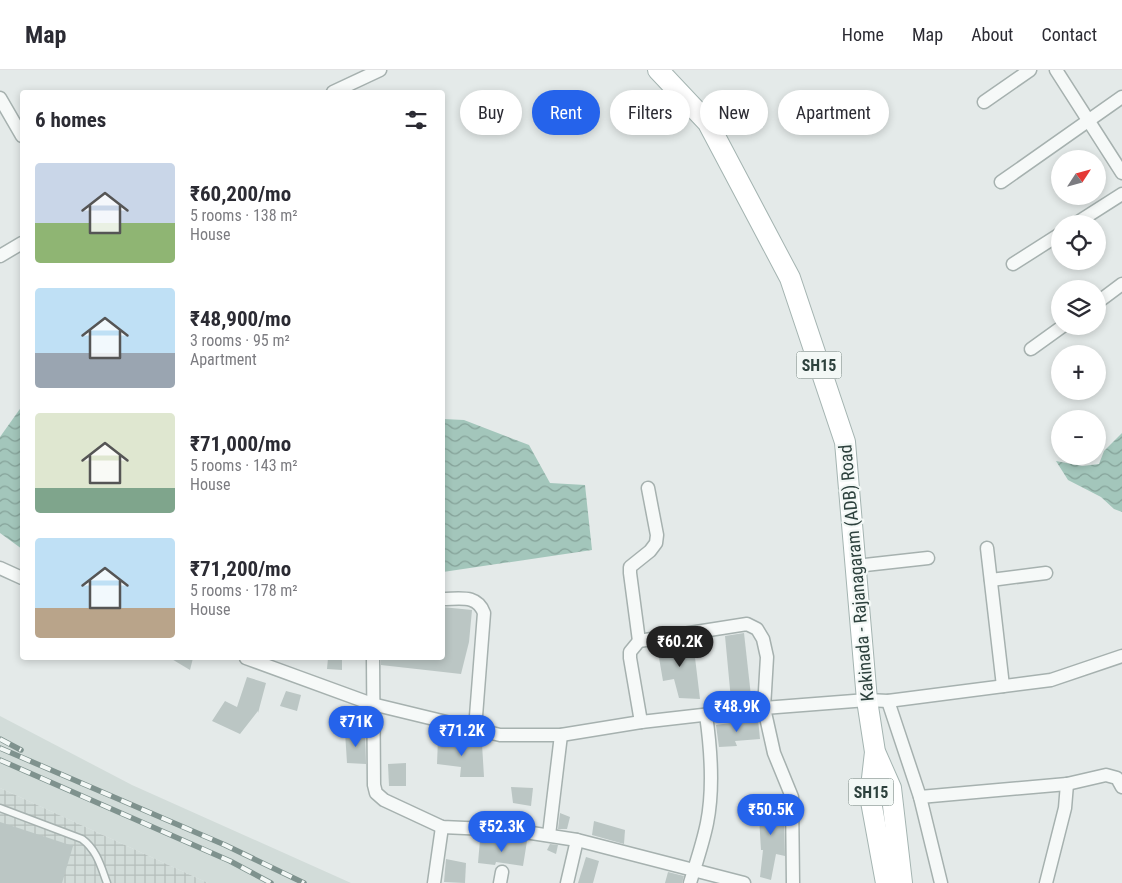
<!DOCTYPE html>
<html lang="en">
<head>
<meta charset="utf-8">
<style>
  body { margin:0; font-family:"Roboto Condensed",sans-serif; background:#f7f7f7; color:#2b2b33; height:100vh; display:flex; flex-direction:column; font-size:19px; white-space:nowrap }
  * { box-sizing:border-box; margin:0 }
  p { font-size:16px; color:#7c7c81 }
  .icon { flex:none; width:28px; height:28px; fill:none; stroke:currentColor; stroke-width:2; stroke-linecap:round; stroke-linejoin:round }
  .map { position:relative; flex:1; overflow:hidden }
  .details { position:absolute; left:20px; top:20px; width:425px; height:570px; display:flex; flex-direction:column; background:#fff; border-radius:5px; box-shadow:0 2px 8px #0003 }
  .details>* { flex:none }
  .banner { position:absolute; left:460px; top:20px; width:475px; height:45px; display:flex; gap:10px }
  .needle { width:32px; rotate:54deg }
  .buttons { position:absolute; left:1051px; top:80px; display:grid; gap:10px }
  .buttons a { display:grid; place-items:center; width:55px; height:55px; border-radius:50%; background:#fff; box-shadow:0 2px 8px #0003; font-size:25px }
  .price { position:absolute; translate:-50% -42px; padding:0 11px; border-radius:18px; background:#2563eb; color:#fff; font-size:16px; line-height:32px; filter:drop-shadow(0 1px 2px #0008) }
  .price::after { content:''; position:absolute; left:50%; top:30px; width:15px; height:11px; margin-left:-8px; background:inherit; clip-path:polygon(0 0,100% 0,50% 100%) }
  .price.active { background:#222; color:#fff }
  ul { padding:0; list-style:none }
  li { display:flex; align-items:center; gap:15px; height:125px; padding:0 15px }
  li span { display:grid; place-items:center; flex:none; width:140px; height:100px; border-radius:5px; color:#555 }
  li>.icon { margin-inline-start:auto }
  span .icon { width:60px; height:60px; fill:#fffc; stroke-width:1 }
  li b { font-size:21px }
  h2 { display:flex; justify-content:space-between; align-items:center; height:60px; padding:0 15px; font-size:21px }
  .pill { padding:0 18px; border-radius:22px; background:#fff; box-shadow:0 2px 8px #0003; font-size:18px; line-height:45px }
  .pill.active { background:#2563eb; color:#fff }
  header { display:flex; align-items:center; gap:30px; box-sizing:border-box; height:70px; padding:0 25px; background:#fff; border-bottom:1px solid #e1e1e2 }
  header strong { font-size:24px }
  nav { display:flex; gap:28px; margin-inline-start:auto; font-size:18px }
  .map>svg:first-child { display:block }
  .built { fill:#d2dcd9 }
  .industrial { fill:url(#industrial-grid) }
  .water { fill:url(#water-waves) }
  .building { fill:#bbc6c4 }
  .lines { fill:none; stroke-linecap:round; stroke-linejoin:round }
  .service-casing { stroke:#a6b1af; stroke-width:9 }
  .minor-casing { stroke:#a6b1af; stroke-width:15 }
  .primary-casing { stroke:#a4b4b1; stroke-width:22 }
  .service { stroke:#f6f9f8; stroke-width:6 }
  .minor { stroke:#f6f9f8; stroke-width:12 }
  .primary { stroke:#fff; stroke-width:20 }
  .rail-casing { stroke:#7f928e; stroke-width:5.5 }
  .rail { stroke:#f3f8f6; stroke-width:4; stroke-dasharray:11; stroke-linecap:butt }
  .labels { text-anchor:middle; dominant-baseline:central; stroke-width:4.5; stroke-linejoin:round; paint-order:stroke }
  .shield { fill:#f3f8f6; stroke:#687874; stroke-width:1 }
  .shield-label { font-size:16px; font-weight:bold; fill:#2d413d }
  .street-label { font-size:18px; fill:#2d413d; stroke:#f3f8f6 }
</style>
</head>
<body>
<header>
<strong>Map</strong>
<nav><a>Home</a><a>Map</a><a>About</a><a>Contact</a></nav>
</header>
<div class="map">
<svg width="1122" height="813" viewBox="0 0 1122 813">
  <defs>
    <pattern id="industrial-grid" width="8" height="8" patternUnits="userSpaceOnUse" patternTransform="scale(1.25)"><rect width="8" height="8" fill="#d2dcd9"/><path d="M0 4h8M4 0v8" fill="none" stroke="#b5bebb"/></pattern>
    <pattern id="water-waves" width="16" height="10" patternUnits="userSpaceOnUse" patternTransform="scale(1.25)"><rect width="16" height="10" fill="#a3c6bb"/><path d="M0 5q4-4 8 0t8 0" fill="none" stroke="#85a299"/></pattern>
  </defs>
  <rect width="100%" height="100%" fill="#e4eae9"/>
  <polygon class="built" points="0,646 132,715 351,813 208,813 0,718"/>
  <polygon class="industrial" points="0,718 208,813 0,813"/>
  <g class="water">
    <polygon points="22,336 22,479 0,463 0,367"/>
    <polygon points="443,349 464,350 529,375 550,413 585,415 592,480 443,502"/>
    <polygon points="1122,363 1122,442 1114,439 1101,427 1068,410 1056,391 1082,396 1099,394 1104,381"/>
  </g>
  <g class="building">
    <polygon points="442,537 472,540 469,572 461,604 381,595 381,588 442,588"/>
    <polygon points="744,563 751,626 731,630 725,566"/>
    <polygon points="693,571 700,629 679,628 674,609 663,611 657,576"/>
    <polygon points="170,588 193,588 190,600"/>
    <polygon points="328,588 342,588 342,600 327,599"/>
    <polygon points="247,607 266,613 258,643 258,641 240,664 212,651 225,631 237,637"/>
    <polygon points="286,621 301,625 297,641 280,636"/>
    <polygon points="758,649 760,669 735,671 737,676 719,677 716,655"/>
    <polygon points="345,662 365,662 366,694 347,693"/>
    <polygon points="438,669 482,674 484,707 460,707 461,697 437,694"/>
    <polygon points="406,693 406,716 389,716 388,694"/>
    <polygon points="511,717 533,718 531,736 513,733"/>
    <polygon points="782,734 784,745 785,786 776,784 771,810 760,807 763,780 761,780 759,747 751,746 753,736"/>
    <polygon points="560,743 570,747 567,759 558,759"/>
    <polygon points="594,751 625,760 624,774 592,765"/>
    <polygon points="0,752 73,776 62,813 0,813"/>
    <polygon points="480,770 502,773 503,771 527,771 523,796 496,792 495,795 478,793"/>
    <polygon points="550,774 558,775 556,784 547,780"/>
    <polygon points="586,787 599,791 593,813 578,813"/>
    <polygon points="446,789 466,793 465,813 444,812"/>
    <polygon points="668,802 684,806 682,813 665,813"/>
  </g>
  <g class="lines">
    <g class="service-casing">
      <path id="service" d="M0,738L82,769C97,780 101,797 107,813"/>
    </g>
    <g class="minor-casing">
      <g id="minor">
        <polyline points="1056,0 1122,103"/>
        <polyline points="333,22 380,0"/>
        <polyline points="0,28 22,66"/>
        <polyline points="984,32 1030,0"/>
        <polyline points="1001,112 1122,27"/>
        <polyline points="1075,154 1122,124"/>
        <polyline points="0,186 22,173"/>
        <polyline points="1013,194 1060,164"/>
        <polyline points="1098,232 1122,214"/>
        <polyline points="1031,279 1063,256"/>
        <polyline points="987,478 1003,616"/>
        <polyline points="856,496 928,488"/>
        <polyline points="0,498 22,508"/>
        <polyline points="991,510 1046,503"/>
        <path d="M442,529C460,529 477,524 484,543L475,659"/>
        <polyline points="639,571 630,503 630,497 650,481 656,473 657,465 648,418"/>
        <polyline points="246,588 372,634 500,665 561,665 641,652 764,638 867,630 888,631 1051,610 1122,586"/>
        <polyline points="373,588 374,715 376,723 384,730 442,757 512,760 577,770 744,813"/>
        <polyline points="888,631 920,727 941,813"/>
        <polyline points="641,652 630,588 630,582 639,571 747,554 757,559 763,569 767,587 764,638 774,683 792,727 793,813"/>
        <polyline points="920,727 1067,714 1106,705 1117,708 1122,717"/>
        <polyline points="549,765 561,665"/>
        <polyline points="434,813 442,757"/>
        <polyline points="500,813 502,802"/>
        <polyline points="567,813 577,770"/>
        <path d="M690,813C696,793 703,773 707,753C714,718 711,680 706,645"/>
        <polyline points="1046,813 1065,738 1067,714"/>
      </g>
    </g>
    <g class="primary-casing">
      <g id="primary">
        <polyline points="658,0 708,53 790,208 845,372 867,630 875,682 870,726 886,813"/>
        <polyline points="876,684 891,718 902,813"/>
      </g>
    </g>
    <use href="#service" class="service"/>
    <use href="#minor" class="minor"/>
    <use href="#primary" class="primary"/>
    <g class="rail-casing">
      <g id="rail">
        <polyline points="0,669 21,680"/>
        <polyline points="0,678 225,775 304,813"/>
        <polyline points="0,690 230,791 271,813"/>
      </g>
    </g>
    <use href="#rail" class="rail"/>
  </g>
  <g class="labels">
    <g class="shield">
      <rect x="796.5" y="281.5" width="45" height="27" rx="4"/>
      <rect x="848.5" y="708.5" width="45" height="27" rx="4"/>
    </g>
    <g class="shield-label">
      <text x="819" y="295">SH15</text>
      <text x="871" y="722">SH15</text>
    </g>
    <g class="street-label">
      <text transform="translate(856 503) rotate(-95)">Kakinada - Rajanagaram (ADB) Road</text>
    </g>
  </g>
</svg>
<div class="buttons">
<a><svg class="needle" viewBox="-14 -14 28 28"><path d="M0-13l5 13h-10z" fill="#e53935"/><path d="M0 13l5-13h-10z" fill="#7c7c81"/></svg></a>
<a><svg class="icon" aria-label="locate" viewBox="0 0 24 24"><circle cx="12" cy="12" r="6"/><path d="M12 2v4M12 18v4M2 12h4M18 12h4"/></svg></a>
<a><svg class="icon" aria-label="layers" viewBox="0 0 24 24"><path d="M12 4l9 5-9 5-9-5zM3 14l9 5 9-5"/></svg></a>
<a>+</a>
<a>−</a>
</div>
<b class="price active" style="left:680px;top:598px">₹60.2K</b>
<b class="price" style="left:737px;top:663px">₹48.9K</b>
<b class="price" style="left:356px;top:678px">₹71K</b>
<b class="price" style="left:462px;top:687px">₹71.2K</b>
<b class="price" style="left:771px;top:766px">₹50.5K</b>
<b class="price" style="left:502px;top:783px">₹52.3K</b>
<div class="banner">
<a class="pill">Buy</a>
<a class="pill active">Rent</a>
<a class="pill">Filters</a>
<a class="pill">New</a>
<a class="pill">Apartment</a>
</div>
<section class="details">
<h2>6 homes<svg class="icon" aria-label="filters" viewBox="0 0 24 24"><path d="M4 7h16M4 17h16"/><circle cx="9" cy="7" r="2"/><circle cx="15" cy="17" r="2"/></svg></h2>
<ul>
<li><span style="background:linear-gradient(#c9d6e8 60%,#8fb573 0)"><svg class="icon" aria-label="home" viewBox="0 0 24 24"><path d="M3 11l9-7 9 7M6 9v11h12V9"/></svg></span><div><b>₹60,200/mo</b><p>5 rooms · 138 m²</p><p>House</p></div></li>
<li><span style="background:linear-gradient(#bfe0f5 65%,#9aa5b1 0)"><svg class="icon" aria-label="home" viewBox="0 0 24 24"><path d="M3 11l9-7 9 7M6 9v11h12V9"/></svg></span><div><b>₹48,900/mo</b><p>3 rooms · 95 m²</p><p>Apartment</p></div></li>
<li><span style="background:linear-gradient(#dfe7d0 75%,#7fa58c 0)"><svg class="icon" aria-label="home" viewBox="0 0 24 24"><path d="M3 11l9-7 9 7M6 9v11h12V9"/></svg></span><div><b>₹71,000/mo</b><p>5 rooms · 143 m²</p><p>House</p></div></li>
<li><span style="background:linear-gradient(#bfe0f5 70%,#b9a48a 0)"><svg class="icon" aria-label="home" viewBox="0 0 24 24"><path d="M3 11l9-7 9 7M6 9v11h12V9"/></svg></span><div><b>₹71,200/mo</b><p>5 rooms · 178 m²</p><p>House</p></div></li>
</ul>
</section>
</div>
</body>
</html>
